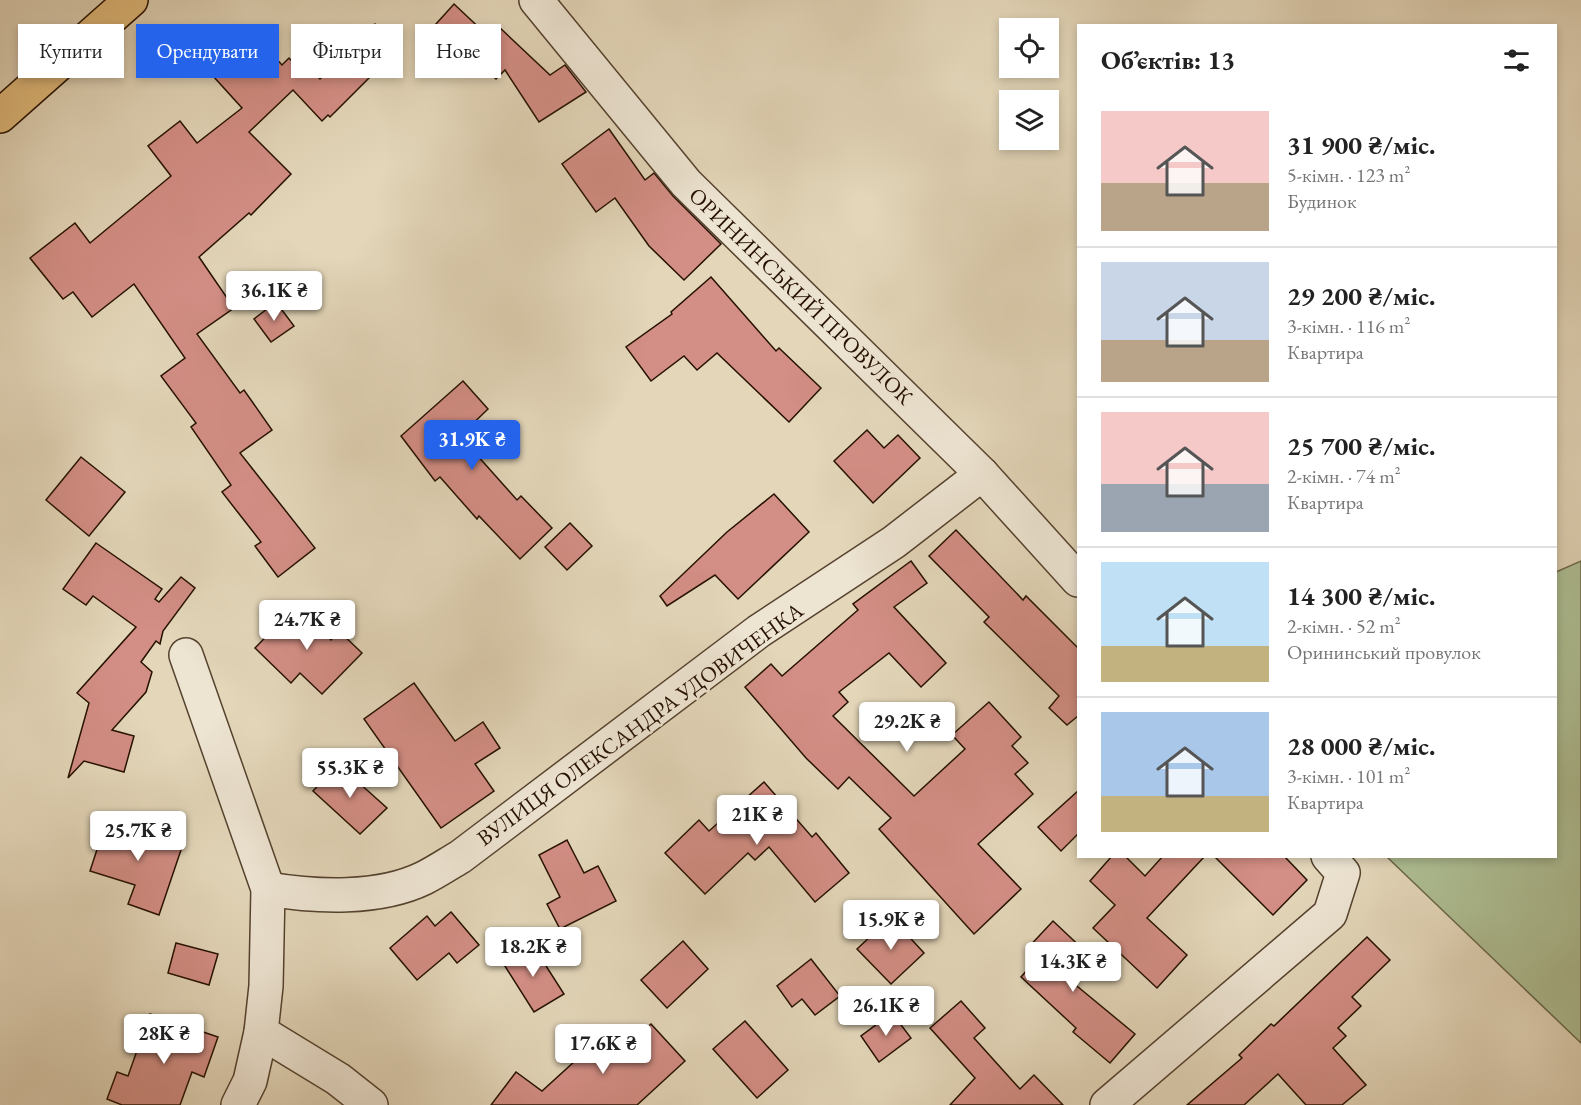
<!DOCTYPE html>
<html lang="uk">
<head>
<meta charset="utf-8">
<style>
  body { margin:0; font-family:"EB Garamond",serif; background:#f6f6f6; color:#222; height:100vh; display:flex; flex-direction:column; font-size:22px; white-space:nowrap }
  * { box-sizing:border-box; margin:0 }
  p { font-size:20px; color:#767676 }
  .icon { flex:none; width:33px; height:33px; fill:none; stroke:currentColor; stroke-width:2; stroke-linecap:round; stroke-linejoin:round }
  .map { position:relative; flex:1; overflow:hidden }
  .drawer { position:absolute; left:1077px; top:24px; width:480px; height:834px; display:flex; flex-direction:column; background:#fff; border-radius:0px; box-shadow:0 3px 9px #0003 }
  .drawer>* { flex:none }
  .top-card { position:absolute; left:18px; top:24px; width:570px; height:54px; display:flex; gap:12px }
  .tools { position:absolute; left:999px; top:18px; display:grid; gap:12px }
  .tools a { display:grid; place-items:center; width:60px; height:60px; border-radius:0px; background:#fff; box-shadow:0 3px 9px #0003; font-size:30px }
  .price { position:absolute; translate:-50% -51px; padding:0 14px; border-radius:6px; background:#fff; color:#222; font-size:20px; line-height:39px; filter:drop-shadow(0 2px 3px #0008) }
  .price::after { content:''; position:absolute; left:50%; top:36px; width:18px; height:14px; margin-left:-9px; background:inherit; clip-path:polygon(0 0,100% 0,50% 100%) }
  .price.current { background:#2563eb; color:#fff }
  ul { padding:0; list-style:none }
  li { display:flex; align-items:center; gap:18px; height:150px; padding:0 24px }
  li+li { border-top:2px solid #e0e0e0 }
  li span { display:grid; place-items:center; flex:none; width:168px; height:120px; border-radius:0px; color:#555 }
  li>.icon { margin-inline-start:auto }
  span .icon { width:72px; height:72px; fill:#fffc; stroke-width:1 }
  li b { font-size:26px }
  h2 { display:flex; justify-content:space-between; align-items:center; height:72px; padding:0 24px; font-size:26px }
  .tag { padding:0 21px; border-radius:0px; background:#fff; box-shadow:0 3px 9px #0003; font-size:21px; line-height:54px }
  .tag.current { background:#2563eb; color:#fff }
  .map>svg:first-child { display:block }
  .green { fill:#aebf94; stroke:#6a684a; stroke-width:1.5 }
  .building { fill:#d38e85; stroke:#261100; stroke-width:1.5 }
  .lines { fill:none; stroke-linecap:round; stroke-linejoin:round }
  .minor-casing { stroke:#55422e; stroke-width:36 }
  .major-casing { stroke:#261100; stroke-width:36 }
  .minor { stroke:#ede4d2; stroke-width:33 }
  .major { stroke:#e2bb7c; stroke-width:33 }
  .labels { text-anchor:middle; dominant-baseline:central; stroke-width:5; stroke-linejoin:round; paint-order:stroke }
  .street-label { font-size:22px; fill:#261100; stroke:#ede4d2 }
</style>
</head>
<body>
<div class="map">
<svg width="1581" height="1105" viewBox="0 0 1581 1105">
  <rect width="100%" height="100%" fill="#e3d6b9"/>
  <filter id="stains"><feTurbulence type="fractalNoise" baseFrequency=".00333" numOctaves="4"/><feColorMatrix values="0 0 0 0 .2 0 0 0 0 .09 0 0 0 0 .02 0 0 0 .5 -.17"/></filter>
  <radialGradient id="worn" r=".72"><stop offset=".6" stop-color="#630" stop-opacity="0"/><stop offset="1" stop-color="#630" stop-opacity=".3"/></radialGradient>
  <polygon class="green" points="1581,561 1581,1043 1387,857 1556,856 1556,572"/>
  <g class="building">
    <polygon points="454,4 488,36 498,26 550,75 565,65 586,92 539,122 505,70 496,79 436,24"/>
    <polygon points="375,24 399,48 330,117 328,115 322,121 293,90 249,132 291,174 251,215 249,213 199,257 234,308 197,334 240,393 244,390 272,430 240,453 315,548 278,577 255,546 261,542 222,492 231,485 191,427 196,423 161,376 185,358 134,284 92,317 73,292 63,299 30,258 75,223 90,243 171,176 148,146 180,121 197,143 242,108 213,76 256,36 282,65 289,58 306,76 312,71 320,79"/>
    <polygon points="609,129 645,180 654,173 673,196 721,244 684,280 649,246 615,198 596,212 562,164"/>
    <polygon points="711,277 776,351 779,348 821,388 789,422 717,353 697,370 684,356 651,381 626,347 672,314 671,312"/>
    <polygon points="276,302 294,326 271,342 254,319"/>
    <polygon points="463,381 488,409 460,436 517,500 521,496 552,528 520,559 479,516 477,519 440,477 435,481 401,436"/>
    <polygon points="867,430 884,448 898,435 920,458 873,503 834,461"/>
    <polygon points="81,457 125,492 89,536 46,500"/>
    <polygon points="774,494 809,532 738,599 715,575 667,606 660,596 727,532"/>
    <polygon points="570,523 592,546 567,570 545,547"/>
    <polygon points="956,530 1023,600 1026,596 1078,648 1078,716 1067,725 1049,708 1059,696 984,622 989,617 929,556"/>
    <polygon points="96,543 162,589 155,599 159,602 181,577 195,588 163,631 160,644 156,641 141,662 152,672 146,692 112,730 134,736 124,772 84,761 68,778 89,703 77,693 136,627 93,596 86,605 63,589"/>
    <polygon points="911,561 927,583 894,607 946,663 921,687 889,653 839,692 848,702 833,716 914,796 965,749 952,735 989,702 1021,737 1012,746 1028,763 1015,774 1033,794 978,844 1021,889 974,934 879,829 891,818 849,777 838,789 806,758 745,687 771,664 782,676 858,610 853,604"/>
    <polygon points="296,606 331,640 339,631 362,653 322,694 300,673 291,683 255,648"/>
    <polygon points="414,683 455,741 483,722 500,748 475,764 494,791 441,828 364,719"/>
    <polygon points="338,764 387,808 360,834 313,791"/>
    <polygon points="764,782 812,837 816,833 849,873 815,902 769,847 755,860 748,853 705,894 665,853 699,820 709,831"/>
    <polygon points="1078,791 1078,834 1061,851 1038,827"/>
    <polygon points="107,819 184,841 159,915 128,904 135,885 90,871"/>
    <polygon points="567,840 584,873 598,866 616,901 560,929 547,904 560,897 539,855"/>
    <polygon points="1112,856 1125,856 1145,876 1163,856 1205,856 1147,918 1187,955 1157,988 1093,928 1115,905 1090,881"/>
    <polygon points="1214,856 1284,856 1307,880 1273,915"/>
    <polygon points="451,912 479,945 457,963 449,953 417,980 390,948 427,916 435,926"/>
    <polygon points="891,917 924,953 891,984 857,949"/>
    <polygon points="1053,921 1088,954 1066,977 1135,1034 1110,1063 1073,1032 1076,1028 1021,977 1036,960 1026,950"/>
    <polygon points="1367,937 1390,960 1352,997 1361,1006 1338,1028 1346,1036 1333,1048 1366,1085 1342,1105 1306,1105 1278,1074 1244,1105 1187,1105 1242,1058 1239,1055 1271,1024 1274,1026"/>
    <polygon points="683,941 708,969 667,1008 641,980"/>
    <polygon points="176,943 218,954 209,985 168,973"/>
    <polygon points="532,944 564,994 534,1012 503,963"/>
    <polygon points="811,959 840,996 815,1015 802,999 792,1007 777,986"/>
    <polygon points="961,1001 985,1028 974,1038 1020,1089 1034,1075 1063,1105 950,1105 975,1078 930,1028"/>
    <polygon points="892,1013 911,1038 879,1062 861,1036"/>
    <polygon points="150,1014 218,1037 204,1077 192,1072 180,1105 122,1105 107,1099 117,1072 128,1076"/>
    <polygon points="745,1021 788,1070 757,1098 713,1049"/>
    <polygon points="651,1024 685,1061 637,1105 491,1105 516,1072 542,1091 610,1029 626,1046"/>
  </g>
  <g class="lines">
    <g class="minor-casing">
      <g id="minor">
        <polyline points="536,0 686,183 982,474 1078,580"/>
        <polyline points="186,655 268,889 266,986 261,1032 250,1081 238,1105"/>
        <path d="M268,889C316,897 379,900 424,878C436,872 448,864 460,857L759,631L894,542L982,474"/>
        <polyline points="261,1032 338,1079 371,1105"/>
        <polyline points="1107,1105 1330,914 1343,873 1328,856"/>
      </g>
    </g>
    <g class="major-casing">
      <polyline id="major" points="0,116 131,0"/>
    </g>
    <use href="#minor" class="minor"/>
    <use href="#major" class="major"/>
  </g>
  <g class="labels">
    <g class="street-label">
      <text transform="translate(801 296) rotate(44)">ОРИНИНСЬКИЙ ПРОВУЛОК</text>
      <text transform="translate(640 724) rotate(-36)">ВУЛИЦЯ ОЛЕКСАНДРА УДОВИЧЕНКА</text>
    </g>
  </g>
  <rect width="100%" height="100%" filter="url(#stains)"/>
  <rect width="100%" height="100%" fill="url(#worn)"/>
</svg>
<div class="tools">
<a><svg class="icon" aria-label="locate" viewBox="0 0 24 24"><circle cx="12" cy="12" r="6"/><path d="M12 2v4M12 18v4M2 12h4M18 12h4"/></svg></a>
<a><svg class="icon" aria-label="layers" viewBox="0 0 24 24"><path d="M12 4l9 5-9 5-9-5zM3 14l9 5 9-5"/></svg></a>
</div>
<b class="price" style="left:274px;top:322px">36.1K ₴</b>
<b class="price current" style="left:472px;top:471px">31.9K ₴</b>
<b class="price" style="left:307px;top:651px">24.7K ₴</b>
<b class="price" style="left:907px;top:753px">29.2K ₴</b>
<b class="price" style="left:350px;top:799px">55.3K ₴</b>
<b class="price" style="left:757px;top:846px">21K ₴</b>
<b class="price" style="left:138px;top:862px">25.7K ₴</b>
<b class="price" style="left:891px;top:951px">15.9K ₴</b>
<b class="price" style="left:533px;top:978px">18.2K ₴</b>
<b class="price" style="left:1073px;top:993px">14.3K ₴</b>
<b class="price" style="left:886px;top:1037px">26.1K ₴</b>
<b class="price" style="left:164px;top:1065px">28K ₴</b>
<b class="price" style="left:603px;top:1075px">17.6K ₴</b>
<div class="top-card">
<a class="tag">Купити</a>
<a class="tag current">Орендувати</a>
<a class="tag">Фільтри</a>
<a class="tag">Нове</a>
</div>
<section class="drawer">
<h2>Об’єктів: 13<svg class="icon" aria-label="filters" viewBox="0 0 24 24"><path d="M4 7h16M4 17h16"/><circle cx="9" cy="7" r="2"/><circle cx="15" cy="17" r="2"/></svg></h2>
<ul>
<li><span style="background:linear-gradient(#f6c9c9 60%,#b9a48a 0)"><svg class="icon" aria-label="home" viewBox="0 0 24 24"><path d="M3 11l9-7 9 7M6 9v11h12V9"/></svg></span><div><b>31 900 ₴/міс.</b><p>5-кімн. · 123 m²</p><p>Будинок</p></div></li>
<li><span style="background:linear-gradient(#c9d6e8 65%,#b9a48a 0)"><svg class="icon" aria-label="home" viewBox="0 0 24 24"><path d="M3 11l9-7 9 7M6 9v11h12V9"/></svg></span><div><b>29 200 ₴/міс.</b><p>3-кімн. · 116 m²</p><p>Квартира</p></div></li>
<li><span style="background:linear-gradient(#f6c9c9 60%,#9aa5b1 0)"><svg class="icon" aria-label="home" viewBox="0 0 24 24"><path d="M3 11l9-7 9 7M6 9v11h12V9"/></svg></span><div><b>25 700 ₴/міс.</b><p>2-кімн. · 74 m²</p><p>Квартира</p></div></li>
<li><span style="background:linear-gradient(#bfe0f5 70%,#c2b280 0)"><svg class="icon" aria-label="home" viewBox="0 0 24 24"><path d="M3 11l9-7 9 7M6 9v11h12V9"/></svg></span><div><b>14 300 ₴/міс.</b><p>2-кімн. · 52 m²</p><p>Орининський провулок</p></div></li>
<li><span style="background:linear-gradient(#a9c7e8 70%,#c2b280 0)"><svg class="icon" aria-label="home" viewBox="0 0 24 24"><path d="M3 11l9-7 9 7M6 9v11h12V9"/></svg></span><div><b>28 000 ₴/міс.</b><p>3-кімн. · 101 m²</p><p>Квартира</p></div></li>
</ul>
</section>
</div>
</body>
</html>
